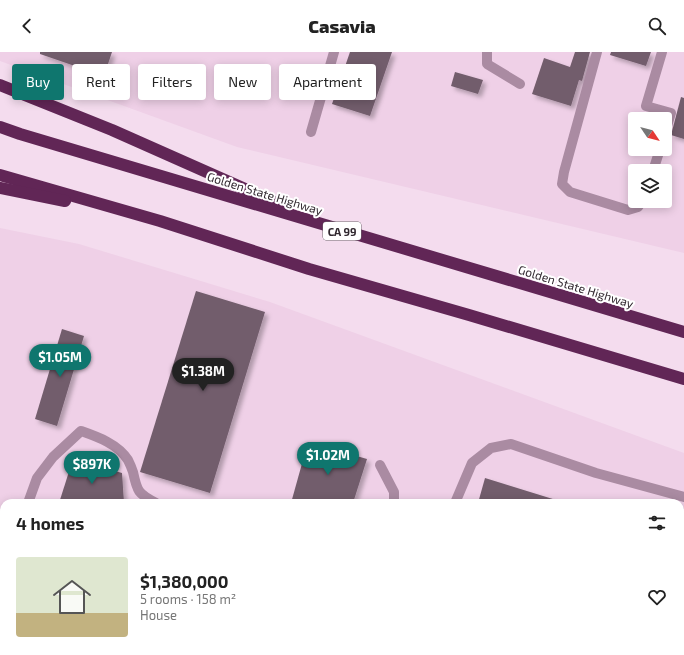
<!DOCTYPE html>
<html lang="en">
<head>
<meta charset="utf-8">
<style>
  body { margin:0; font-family:"Exo 2",sans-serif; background:#f6f6f6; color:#222; height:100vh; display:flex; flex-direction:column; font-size:15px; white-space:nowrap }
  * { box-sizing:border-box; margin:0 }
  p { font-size:13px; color:#767676 }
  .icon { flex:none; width:22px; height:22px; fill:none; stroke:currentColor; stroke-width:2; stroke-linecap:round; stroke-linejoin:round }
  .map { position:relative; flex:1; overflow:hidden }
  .panel { position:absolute; left:0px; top:447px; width:684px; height:156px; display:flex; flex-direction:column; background:#fff; border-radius:12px 12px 0 0; box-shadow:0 2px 10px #0003 }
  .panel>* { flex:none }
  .top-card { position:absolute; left:12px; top:12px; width:400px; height:36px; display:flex; gap:8px }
  .needle { width:26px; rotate:125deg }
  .fabs { position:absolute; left:628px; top:60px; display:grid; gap:8px }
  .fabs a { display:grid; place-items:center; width:44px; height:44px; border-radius:4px; background:#fff; box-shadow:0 2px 10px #0003; font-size:20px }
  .price { position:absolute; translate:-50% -34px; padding:0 9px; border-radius:14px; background:#0f766e; color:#fff; font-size:13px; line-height:26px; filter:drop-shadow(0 1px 2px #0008) }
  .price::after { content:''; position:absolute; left:50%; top:24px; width:12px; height:9px; margin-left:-6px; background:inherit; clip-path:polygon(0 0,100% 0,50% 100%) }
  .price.active { background:#222; color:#fff }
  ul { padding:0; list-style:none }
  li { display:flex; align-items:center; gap:12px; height:100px; padding:0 16px }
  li+li { border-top:1px solid #e0e0e0 }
  li span { display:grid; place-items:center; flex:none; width:112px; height:80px; border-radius:4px; color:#555 }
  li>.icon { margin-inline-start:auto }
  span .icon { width:48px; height:48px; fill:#fffc; stroke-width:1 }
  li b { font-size:17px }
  h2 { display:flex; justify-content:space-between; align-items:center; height:48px; padding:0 16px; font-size:17px }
  .tag { padding:0 14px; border-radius:4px; background:#fff; box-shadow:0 2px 10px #0003; font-size:14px; line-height:36px }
  .tag.active { background:#0f766e; color:#fff }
  header { display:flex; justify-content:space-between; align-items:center; height:52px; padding:0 16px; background:#fff; font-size:18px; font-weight:800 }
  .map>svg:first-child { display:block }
  .built { fill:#efd0e7; fill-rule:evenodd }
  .building { fill:#725d6c; filter:url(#shadow) }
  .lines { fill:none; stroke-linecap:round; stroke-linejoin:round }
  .service { stroke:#aa8ba2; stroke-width:10 }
  .minor { stroke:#aa8ba2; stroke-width:10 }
  .motorway { stroke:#612656; stroke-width:12 }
  .labels { text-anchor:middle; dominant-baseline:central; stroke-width:4; stroke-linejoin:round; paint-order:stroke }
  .shield { fill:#fff; stroke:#6f686d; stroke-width:1 }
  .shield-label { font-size:11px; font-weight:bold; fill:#31282f }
  .street-label { font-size:12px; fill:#31282f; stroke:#fff }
</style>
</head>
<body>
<header><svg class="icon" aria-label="back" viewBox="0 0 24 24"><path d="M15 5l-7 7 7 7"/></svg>Casavia<svg class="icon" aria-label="search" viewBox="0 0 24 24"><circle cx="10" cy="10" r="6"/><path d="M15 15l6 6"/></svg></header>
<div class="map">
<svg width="684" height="603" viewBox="0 0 684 603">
  <defs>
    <filter id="shadow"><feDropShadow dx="3.5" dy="3.5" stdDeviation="2" flood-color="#0004"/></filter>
  </defs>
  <rect width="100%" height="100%" fill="#f4dcee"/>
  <g class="built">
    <path d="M0,0H684V201L237,95L0,9ZM635,67H665V97H635ZM635,119H665V149H635Z"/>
    <path d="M0,176L79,192L270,250L684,401V603H0ZM4,451H680V599H4Z"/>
  </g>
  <g class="building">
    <polygon points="40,0 112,0 104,24 40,2"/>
    <polygon points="350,0 392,0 370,64 332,52"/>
    <polygon points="575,0 590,0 582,29 579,28 571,54 532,42 544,6 570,15"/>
    <polygon points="611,0 651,0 646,14 610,3"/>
    <polygon points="455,20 483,28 478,42 451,34"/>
    <polygon points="681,45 684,46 684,87 671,83"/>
    <polygon points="196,239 265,260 210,441 140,420"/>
    <polygon points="62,277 84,284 57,374 35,367"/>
    <polygon points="308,390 367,407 353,451 291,451"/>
    <polygon points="73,407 122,421 124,451 59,451"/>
    <polygon points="485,426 556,448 556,451 478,451"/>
  </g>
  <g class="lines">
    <g class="service">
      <polyline points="487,0 487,12 520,32"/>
      <polyline points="597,0 564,120 562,132 570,140 628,158 638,155 642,149"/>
      <polyline points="662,0 646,54 671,61 665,80"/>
      <polyline points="311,80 334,0"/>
      <polyline points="653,119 660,97"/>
      <polyline points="380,413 394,440 394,451"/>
      <path d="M28,451L37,426L53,405L81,379C98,385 118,392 128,408C130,412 132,417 133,420C137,439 138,442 156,451"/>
      <polyline points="455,451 472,411 491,396 511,392 596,421 684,445"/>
      <polyline points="171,603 173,599"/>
      <polyline points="412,603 413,599"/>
    </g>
    <g class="minor">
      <polyline points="0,483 4,485"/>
      <polyline points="379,599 392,603"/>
    </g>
    <g class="motorway">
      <polyline points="0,33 112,78 288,156"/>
      <polyline points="0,75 20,82 684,280"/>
      <polyline points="0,123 160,169 309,217 469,263 684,327"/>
      <polyline points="0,136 65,149"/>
    </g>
  </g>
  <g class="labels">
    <rect class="shield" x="323" y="170" width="38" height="18" rx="3"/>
    <g class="shield-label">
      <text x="342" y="179">CA 99</text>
    </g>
    <g class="street-label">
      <text transform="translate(265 141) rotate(17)">Golden State Highway</text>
      <text transform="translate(576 234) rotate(17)">Golden State Highway</text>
    </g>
  </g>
</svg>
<div class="fabs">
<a><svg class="needle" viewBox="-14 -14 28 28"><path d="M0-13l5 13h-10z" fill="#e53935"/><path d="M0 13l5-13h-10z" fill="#767676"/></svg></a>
<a><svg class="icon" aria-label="layers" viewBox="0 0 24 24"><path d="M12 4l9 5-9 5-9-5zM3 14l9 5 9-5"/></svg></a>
</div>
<b class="price" style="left:60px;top:326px">$1.05M</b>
<b class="price active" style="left:203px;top:340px">$1.38M</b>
<b class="price" style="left:328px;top:424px">$1.02M</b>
<b class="price" style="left:92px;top:433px">$897K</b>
<div class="top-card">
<a class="tag active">Buy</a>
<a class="tag">Rent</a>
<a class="tag">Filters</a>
<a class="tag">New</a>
<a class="tag">Apartment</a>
</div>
<section class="panel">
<h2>4 homes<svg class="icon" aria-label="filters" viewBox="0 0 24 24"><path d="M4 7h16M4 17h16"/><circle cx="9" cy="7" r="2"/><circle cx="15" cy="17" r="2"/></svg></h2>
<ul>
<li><span style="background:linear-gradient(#dfe7d0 70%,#c2b280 0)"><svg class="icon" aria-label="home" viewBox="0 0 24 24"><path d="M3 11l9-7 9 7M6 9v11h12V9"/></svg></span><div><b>$1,380,000</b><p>5 rooms · 158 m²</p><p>House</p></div><svg class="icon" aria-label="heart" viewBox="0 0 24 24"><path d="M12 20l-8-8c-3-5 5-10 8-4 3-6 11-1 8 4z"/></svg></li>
</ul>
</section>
</div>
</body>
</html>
